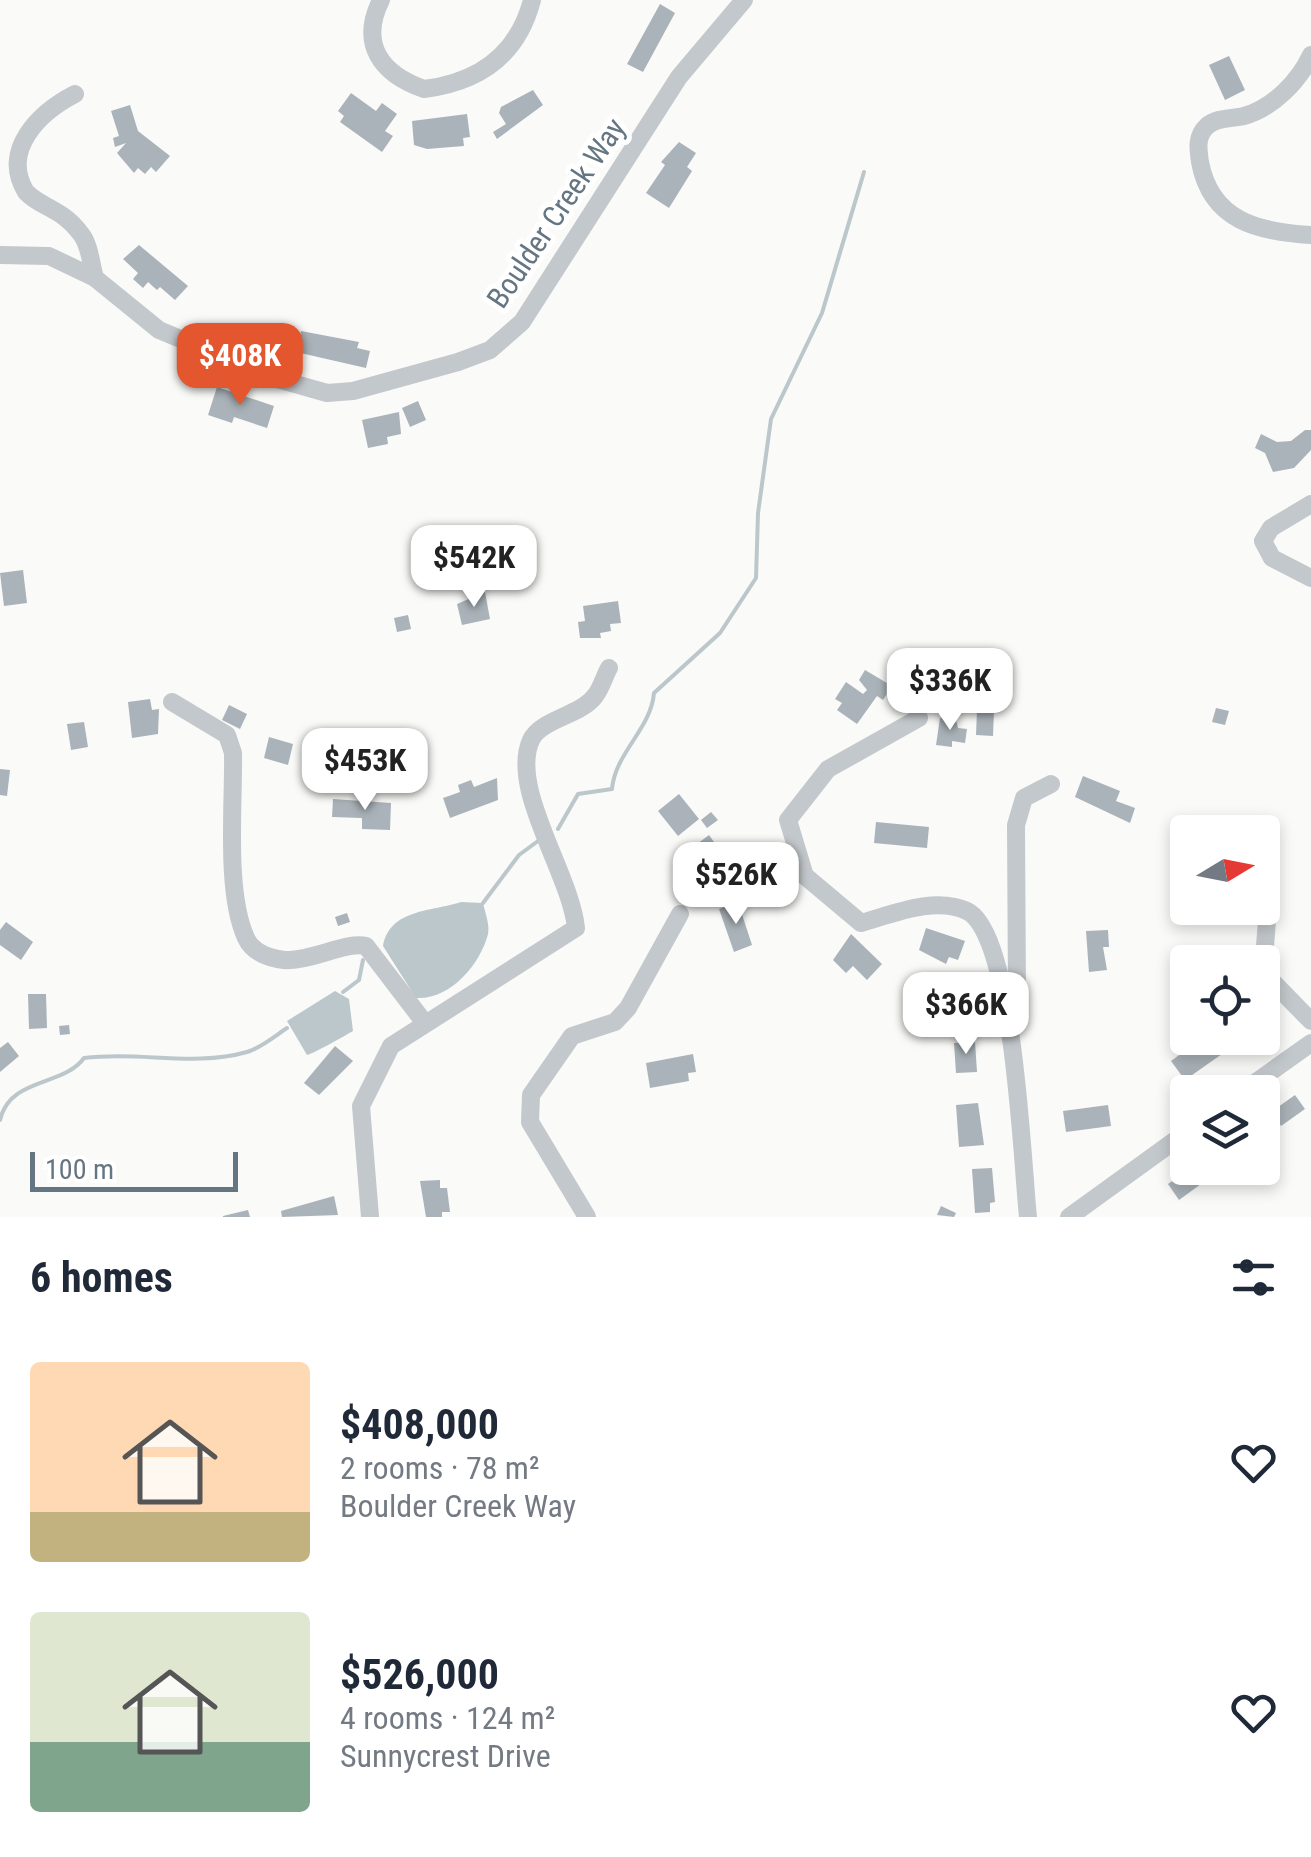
<!DOCTYPE html>
<html lang="en">
<head>
<meta charset="utf-8">
<style>
  body { margin:0; font-family:"Roboto Condensed",sans-serif; background:#f2f2f3; color:#1f2937; height:100vh; display:flex; flex-direction:column; font-size:38px; white-space:nowrap }
  * { box-sizing:border-box; margin:0 }
  p { font-size:32px; color:#747a83 }
  .icon { flex:none; width:55px; height:55px; fill:none; stroke:currentColor; stroke-width:2; stroke-linecap:round; stroke-linejoin:round }
  .map { position:relative; height:1217px; overflow:hidden }
  .drawer { display:flex; flex-direction:column; background:#fff; flex:1 }
  .drawer>* { flex:none }
  .needle { width:65px; rotate:80deg }
  .tools { position:absolute; left:1170px; top:815px; display:grid; gap:20px }
  .tools a { display:grid; place-items:center; width:110px; height:110px; border-radius:10px; background:#fff; box-shadow:0 5px 15px #0003; font-size:50px }
  .scale { position:absolute; left:30px; bottom:25px; width:208px; box-sizing:border-box; padding-left:10px; border:5px solid #657683; border-top:0; font-size:28px; line-height:35px; white-space:nowrap; color:#657683; -webkit-text-stroke:8px #fff; paint-order:stroke }
  .price { position:absolute; translate:-50% -85px; padding:0 22px; border-radius:20px; background:#fff; color:#222; font-size:32px; line-height:65px; filter:drop-shadow(0 2px 5px #0008) }
  .price::after { content:''; position:absolute; left:50%; top:60px; width:30px; height:22px; margin-left:-15px; background:inherit; clip-path:polygon(0 0,100% 0,50% 100%) }
  .price.selected { background:#e4572e; color:#fff }
  ul { padding:0; list-style:none }
  li { display:flex; align-items:center; gap:30px; height:250px; padding:0 30px }
  li span { display:grid; place-items:center; flex:none; width:280px; height:200px; border-radius:10px; color:#555 }
  li>.icon { margin-inline-start:auto }
  span .icon { width:120px; height:120px; fill:#fffc; stroke-width:1 }
  li b { font-size:42px }
  h2 { display:flex; justify-content:space-between; align-items:center; height:120px; padding:0 30px; font-size:42px }
  .map>svg:first-child { display:block }
  .water { fill:#bbc7cb }
  .lines { fill:none; stroke-linecap:round; stroke-linejoin:round }
  .stream { stroke:#bbc7cb; stroke-width:4 }
  .building { fill:#aab3b9 }
  .minor { stroke:#c3c8cc; stroke-width:18 }
  .labels { text-anchor:middle; dominant-baseline:central; stroke-width:10; stroke-linejoin:round; paint-order:stroke }
  .street-label { font-size:30px; fill:#657683; stroke:#fff }
</style>
</head>
<body>
<div class="map">
<svg width="1311" height="1217" viewBox="0 0 1311 1217">
  <rect width="100%" height="100%" fill="#fafaf8"/>
  <g class="water">
    <path d="M461,902L483,903C485,912 490,925 488,934C480,965 450,1000 416,998L383,946C390,909 430,912 461,902Z"/>
    <path d="M335,991L349,999L353,1031C346,1035 315,1053 307,1055L287,1021Z"/>
  </g>
  <g class="lines">
    <g class="stream">
      <path d="M558,829L578,794L612,789C615,753 651,729 654,693L720,633L756,578L758,513L771,419L822,313L864,172"/>
      <polyline points="483,903 519,855 538,841"/>
      <polyline points="343,992 359,980 363,960"/>
      <path d="M0,1120C10,1077 63,1087 84,1058C139,1051 194,1067 247,1052C261,1048 275,1036 287,1028"/>
    </g>
  </g>
  <g class="building">
    <polygon points="660,4 675,13 643,72 627,64"/>
    <polygon points="1229,56 1245,90 1225,100 1209,65"/>
    <polygon points="533,90 543,105 497,139 493,132 506,124 499,113 501,107"/>
    <polygon points="351,93 376,111 382,103 397,114 385,131 393,136 382,152 340,122 344,116 338,111"/>
    <polygon points="130,105 138,131 170,156 156,172 151,167 145,174 138,168 134,173 117,153 126,143 115,147 113,138 119,136 111,111"/>
    <polygon points="467,114 470,137 463,138 464,146 427,149 414,145 412,121"/>
    <polygon points="679,142 696,153 687,167 692,171 669,208 646,193 665,165 661,162"/>
    <polygon points="139,245 188,286 175,300 160,287 157,290 148,282 143,288 133,279 138,273 123,259"/>
    <polygon points="301,331 359,342 357,348 370,351 366,368 296,352"/>
    <polygon points="217,387 274,406 267,428 234,417 232,423 208,415"/>
    <polygon points="418,401 426,420 410,427 402,408"/>
    <polygon points="399,412 401,434 387,437 388,444 368,448 362,420"/>
    <polygon points="1305,430 1311,430 1311,450 1294,468 1273,472 1265,453 1255,448 1261,434 1277,442 1291,441"/>
    <polygon points="23,570 27,603 4,606 0,573"/>
    <polygon points="485,592 490,619 462,625 457,604"/>
    <polygon points="618,601 621,623 610,624 611,631 600,633 601,638 580,638 578,622 585,621 583,606"/>
    <polygon points="408,615 411,629 397,632 394,618"/>
    <polygon points="865,670 892,686 883,700 877,696 857,724 837,710 842,703 835,699 846,682 863,694 867,690 859,680"/>
    <polygon points="150,699 152,710 159,709 158,734 132,738 128,702"/>
    <polygon points="229,705 247,714 240,729 222,720"/>
    <polygon points="1216,708 1229,711 1225,725 1212,722"/>
    <polygon points="977,710 994,711 993,736 976,735"/>
    <polygon points="940,718 956,720 958,728 967,729 965,743 952,741 952,747 936,745"/>
    <polygon points="84,722 88,747 71,750 67,724"/>
    <polygon points="269,737 293,744 288,765 264,758"/>
    <polygon points="0,769 10,770 7,796 0,795"/>
    <polygon points="1083,776 1120,791 1116,801 1135,808 1130,823 1075,797"/>
    <polygon points="497,778 498,800 450,818 443,798 460,792 458,785 471,780 474,787"/>
    <polygon points="679,794 699,819 678,836 658,811"/>
    <polygon points="333,799 391,803 390,830 362,829 362,818 332,817"/>
    <polygon points="711,812 718,820 707,828 701,820"/>
    <polygon points="876,822 929,827 927,848 874,843"/>
    <polygon points="709,835 719,849 703,861 693,847"/>
    <polygon points="738,902 752,945 734,952 719,909"/>
    <polygon points="1217,908 1238,908 1236,925 1215,922"/>
    <polygon points="347,913 350,922 338,926 335,917"/>
    <polygon points="6,922 33,942 21,960 0,945 0,930"/>
    <polygon points="926,928 965,941 958,960 949,957 946,964 919,950"/>
    <polygon points="1108,930 1109,947 1103,947 1107,970 1089,972 1086,931"/>
    <polygon points="851,934 882,964 867,980 853,966 846,973 833,960"/>
    <polygon points="971,988 973,1018 954,1022 948,993"/>
    <polygon points="28,994 46,994 47,1028 29,1029"/>
    <polygon points="69,1025 70,1034 60,1035 59,1026"/>
    <polygon points="1201,1039 1205,1044 1211,1039 1222,1054 1185,1080 1171,1061"/>
    <polygon points="8,1042 19,1056 0,1072 0,1048"/>
    <polygon points="975,1042 977,1072 956,1073 954,1043"/>
    <polygon points="335,1046 353,1061 319,1095 304,1083"/>
    <polygon points="693,1054 696,1072 688,1073 689,1081 650,1088 646,1063"/>
    <polygon points="1295,1095 1305,1109 1281,1126 1271,1112"/>
    <polygon points="978,1103 984,1145 959,1147 956,1105"/>
    <polygon points="1108,1105 1111,1126 1066,1132 1063,1111"/>
    <polygon points="992,1168 995,1202 990,1203 990,1212 975,1213 972,1169"/>
    <polygon points="1191,1168 1206,1168 1212,1176 1179,1200 1168,1184"/>
    <polygon points="440,1180 440,1188 447,1188 450,1212 442,1212 442,1217 426,1217 420,1181"/>
    <polygon points="334,1196 338,1215 282,1217 281,1211"/>
    <polygon points="941,1206 956,1213 954,1217 937,1215"/>
    <polygon points="248,1210 250,1217 223,1217 223,1216"/>
  </g>
  <g class="lines">
    <g class="minor">
      <path d="M381,0C359,44 381,74 424,89C480,82 518,54 532,0"/>
      <path d="M1311,55C1299,81 1273,108 1244,116C1232,119 1217,117 1207,126C1196,136 1198,149 1200,162C1211,221 1258,232 1311,235"/>
      <path d="M75,94C40,112 0,150 26,192C41,208 62,208 81,234C90,245 91,265 95,278"/>
      <polyline points="0,255 49,256 95,278 159,330 274,378 327,393 353,391 458,362 490,350 522,322 679,77 744,0"/>
      <polyline points="1311,504 1271,528 1263,541 1272,558 1311,578"/>
      <path d="M172,702L227,735L233,753C234,804 225,892 246,938C253,953 268,958 284,960C311,962 346,941 366,946L424,1022"/>
      <path d="M919,718L828,769L788,820L805,876L861,923C893,914 935,896 967,911C1014,934 1022,1162 1028,1217"/>
      <polyline points="1271,869 1263,972 1311,1021"/>
      <polyline points="1010,1018 1017,999 1016,825 1024,798 1051,784"/>
      <polyline points="1242,1092 1311,1043"/>
      <path d="M370,1217L361,1106L391,1046L576,928C571,875 509,788 531,740C541,719 580,716 595,696C601,689 604,677 609,668"/>
      <polyline points="587,1217 530,1122 531,1095 572,1036 615,1022 628,1008 680,914"/>
      <polyline points="1069,1217 1188,1131"/>
    </g>
  </g>
  <g class="labels">
    <g class="street-label">
      <text transform="translate(556 213) rotate(-56)">Boulder Creek Way</text>
    </g>
  </g>
</svg>
<div class="tools">
<a><svg class="needle" viewBox="-14 -14 28 28"><path d="M0-13l5 13h-10z" fill="#e53935"/><path d="M0 13l5-13h-10z" fill="#747a83"/></svg></a>
<a><svg class="icon" aria-label="locate" viewBox="0 0 24 24"><circle cx="12" cy="12" r="6"/><path d="M12 2v4M12 18v4M2 12h4M18 12h4"/></svg></a>
<a><svg class="icon" aria-label="layers" viewBox="0 0 24 24"><path d="M12 4l9 5-9 5-9-5zM3 14l9 5 9-5"/></svg></a>
</div>
<div class="scale">100 m</div>
<b class="price selected" style="left:240px;top:408px">$408K</b>
<b class="price" style="left:474px;top:610px">$542K</b>
<b class="price" style="left:950px;top:733px">$336K</b>
<b class="price" style="left:365px;top:813px">$453K</b>
<b class="price" style="left:736px;top:927px">$526K</b>
<b class="price" style="left:966px;top:1057px">$366K</b>
</div>
<section class="drawer">
<h2>6 homes<svg class="icon" aria-label="filters" viewBox="0 0 24 24"><path d="M4 7h16M4 17h16"/><circle cx="9" cy="7" r="2"/><circle cx="15" cy="17" r="2"/></svg></h2>
<ul>
<li><span style="background:linear-gradient(#ffd9b3 75%,#c2b280 0)"><svg class="icon" aria-label="home" viewBox="0 0 24 24"><path d="M3 11l9-7 9 7M6 9v11h12V9"/></svg></span><div><b>$408,000</b><p>2 rooms · 78 m²</p><p>Boulder Creek Way</p></div><svg class="icon" aria-label="heart" viewBox="0 0 24 24"><path d="M12 20l-8-8c-3-5 5-10 8-4 3-6 11-1 8 4z"/></svg></li>
<li><span style="background:linear-gradient(#dfe7d0 65%,#7fa58c 0)"><svg class="icon" aria-label="home" viewBox="0 0 24 24"><path d="M3 11l9-7 9 7M6 9v11h12V9"/></svg></span><div><b>$526,000</b><p>4 rooms · 124 m²</p><p>Sunnycrest Drive</p></div><svg class="icon" aria-label="heart" viewBox="0 0 24 24"><path d="M12 20l-8-8c-3-5 5-10 8-4 3-6 11-1 8 4z"/></svg></li>
</ul>
</section>
</body>
</html>
